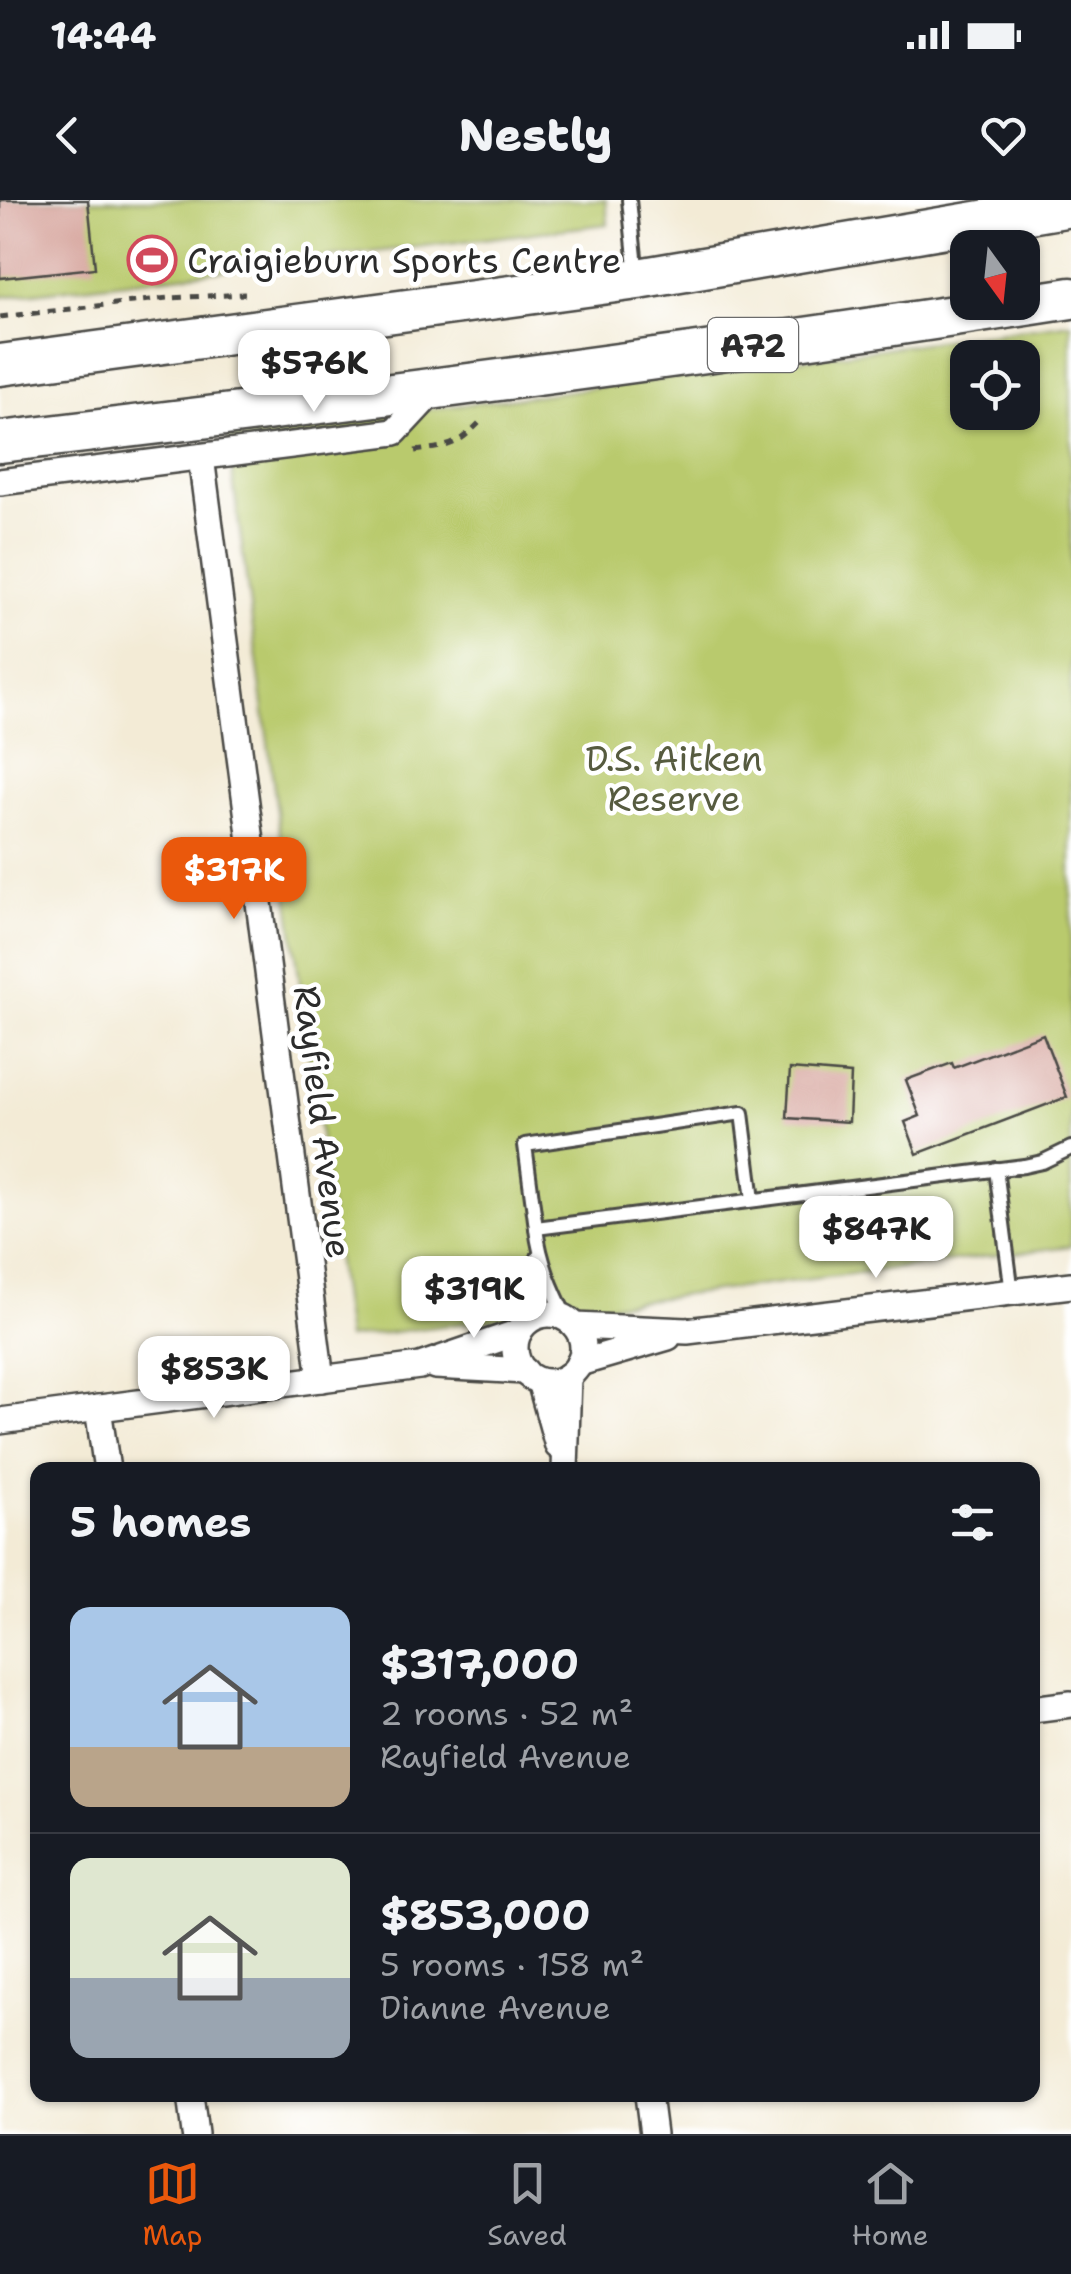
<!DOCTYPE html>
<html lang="en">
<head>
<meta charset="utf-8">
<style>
  body { margin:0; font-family:"Shantell Sans",sans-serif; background:#20242c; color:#f1f3f6; height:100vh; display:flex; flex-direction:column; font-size:38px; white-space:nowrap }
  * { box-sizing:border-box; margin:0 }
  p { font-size:32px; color:#9ea1a6 }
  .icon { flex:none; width:55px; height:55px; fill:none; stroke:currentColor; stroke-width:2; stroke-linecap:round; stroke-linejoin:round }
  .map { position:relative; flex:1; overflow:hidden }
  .side { position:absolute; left:30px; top:1262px; width:1010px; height:640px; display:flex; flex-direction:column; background:#171b24; border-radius:20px; box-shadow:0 2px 8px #0004 }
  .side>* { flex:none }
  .needle { width:65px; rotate:165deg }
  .controls { position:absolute; left:950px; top:30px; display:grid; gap:20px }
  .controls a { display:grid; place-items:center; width:90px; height:90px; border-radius:20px; background:#171b24; box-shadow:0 2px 8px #0004; font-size:50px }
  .price { position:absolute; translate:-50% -85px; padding:0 22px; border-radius:20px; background:#fff; color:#222; font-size:32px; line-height:65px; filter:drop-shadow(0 2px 5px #0008) }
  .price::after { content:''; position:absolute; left:50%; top:60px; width:30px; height:22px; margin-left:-15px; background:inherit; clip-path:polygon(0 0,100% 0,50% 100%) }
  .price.current { background:#ea580c; color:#fff }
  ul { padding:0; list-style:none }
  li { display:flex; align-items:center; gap:30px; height:250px; padding:0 40px }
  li+li { border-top:2px solid #363941 }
  li span { display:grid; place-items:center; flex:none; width:280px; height:200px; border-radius:20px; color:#555 }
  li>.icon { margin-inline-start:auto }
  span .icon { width:120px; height:120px; fill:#fffc; stroke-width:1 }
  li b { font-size:42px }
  h2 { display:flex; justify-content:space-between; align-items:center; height:120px; padding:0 40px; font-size:42px }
  .status { display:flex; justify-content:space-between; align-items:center; height:70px; padding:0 50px; background:#171b24; direction:ltr }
  .status svg { height:28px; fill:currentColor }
  header { display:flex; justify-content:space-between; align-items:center; height:130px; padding:0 40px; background:#171b24; font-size:45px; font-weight:800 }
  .menu { display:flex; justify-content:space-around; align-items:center; height:140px; border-top:2px solid #363941; background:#171b24; font-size:28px; color:#9ea1a6 }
  .menu a { display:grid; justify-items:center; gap:5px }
  .menu .current { color:#ea580c }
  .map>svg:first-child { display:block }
  .green { fill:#b9ca6d; stroke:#727a4c; stroke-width:2.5; fill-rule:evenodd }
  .building { fill:#d6a49c }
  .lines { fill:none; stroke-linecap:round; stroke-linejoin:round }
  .lane-casing { stroke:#494845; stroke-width:18 }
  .street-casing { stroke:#494845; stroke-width:30 }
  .primary-casing { stroke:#494845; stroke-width:45 }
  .path { stroke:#494845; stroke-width:5; stroke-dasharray:8 8; stroke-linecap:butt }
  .lane { stroke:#fff; stroke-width:12 }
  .street { stroke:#fff; stroke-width:25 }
  .primary { stroke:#fff; stroke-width:40 }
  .labels { text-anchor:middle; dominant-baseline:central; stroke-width:9; stroke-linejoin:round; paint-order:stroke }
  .shield { fill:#fff; stroke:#6b6b6b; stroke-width:2.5 }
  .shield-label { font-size:32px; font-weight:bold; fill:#2b2b2b }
  .poi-label { font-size:35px; fill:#2b2b2b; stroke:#fff; text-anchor:start }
  .park-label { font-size:35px; fill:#565b3f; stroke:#fff }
  .street-label { font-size:35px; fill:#2b2b2b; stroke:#fff }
</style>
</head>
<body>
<div class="status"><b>14:44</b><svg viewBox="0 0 49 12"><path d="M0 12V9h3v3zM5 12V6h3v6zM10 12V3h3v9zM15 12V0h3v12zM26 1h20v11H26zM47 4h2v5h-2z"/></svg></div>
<header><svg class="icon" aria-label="back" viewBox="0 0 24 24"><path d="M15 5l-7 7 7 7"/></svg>Nestly<svg class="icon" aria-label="heart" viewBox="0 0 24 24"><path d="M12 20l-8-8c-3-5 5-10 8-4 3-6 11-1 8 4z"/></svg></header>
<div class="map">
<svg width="1071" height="1934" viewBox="0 0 1071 1934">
  <rect width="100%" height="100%" fill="#fff"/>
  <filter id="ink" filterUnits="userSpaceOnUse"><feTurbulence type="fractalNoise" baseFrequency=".01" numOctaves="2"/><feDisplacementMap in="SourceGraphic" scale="20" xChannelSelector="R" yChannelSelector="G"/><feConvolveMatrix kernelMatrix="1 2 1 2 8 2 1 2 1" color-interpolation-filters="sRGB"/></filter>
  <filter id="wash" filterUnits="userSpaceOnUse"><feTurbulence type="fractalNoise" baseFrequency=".0048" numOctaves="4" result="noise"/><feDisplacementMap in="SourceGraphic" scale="40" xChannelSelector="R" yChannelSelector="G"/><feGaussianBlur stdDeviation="2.25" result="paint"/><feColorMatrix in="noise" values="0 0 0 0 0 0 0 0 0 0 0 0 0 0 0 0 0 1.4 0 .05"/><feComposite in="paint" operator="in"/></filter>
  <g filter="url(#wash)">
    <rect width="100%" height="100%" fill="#f3ebd6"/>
    <g class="green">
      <polygon points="0,0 606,0 608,24 0,97"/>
      <path d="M1071,123V1046L347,1138L227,234L532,196ZM968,158H1022V212H968Z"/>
    </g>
    <g id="blocks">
      <g class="building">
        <polygon points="0,0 88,0 95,68 0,78"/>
        <polygon points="1043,834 1067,897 917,954 905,922 920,916 906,880 952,863 954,868"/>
        <polygon points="790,869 851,874 849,922 787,918"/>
      </g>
    </g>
  </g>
  <g filter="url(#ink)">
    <use href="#blocks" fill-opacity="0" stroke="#494845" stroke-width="2.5"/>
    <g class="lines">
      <g class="lane-casing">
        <g id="lane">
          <polyline points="629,0 637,76"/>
          <polyline points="996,969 1012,1093"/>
          <polyline points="753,1000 742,913 525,945 536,1028 1024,966 1042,962 1071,948"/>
          <path d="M536,1028C540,1062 552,1089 567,1119"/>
          <polyline points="526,1123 538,1057"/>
        </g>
      </g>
      <g class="street-casing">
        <g id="street">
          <polyline points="1013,3 1018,48"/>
          <polyline points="201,257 321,1179"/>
          <polyline points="0,282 395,232 435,189"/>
          <circle cx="549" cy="1148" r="34"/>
          <polyline points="575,1126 687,1131 1071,1085"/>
          <polyline points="579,1163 668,1137"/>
          <polyline points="435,1166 525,1171"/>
          <polyline points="540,1181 558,1246"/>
          <polyline points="98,1208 107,1270"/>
          <polyline points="0,1221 420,1166 519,1132"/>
          <polyline points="565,1270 568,1176"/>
          <polyline points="1032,1509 1071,1504"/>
          <polyline points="190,1895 195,1934"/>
          <polyline points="648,1895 653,1934"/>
        </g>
      </g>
      <g class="primary-casing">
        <g id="primary">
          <polyline points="0,165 638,79 1071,6"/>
          <path d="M0,242C358,200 715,154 1071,98"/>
        </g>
      </g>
      <g class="path">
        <polyline points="0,117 168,98 245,94"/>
        <path d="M415,251C451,246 457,246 483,219"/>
      </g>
      <use href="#lane" class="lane"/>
      <use href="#street" class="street"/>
      <use href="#primary" class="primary"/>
    </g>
  </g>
  <defs>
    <g id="stadium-ring" transform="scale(2.5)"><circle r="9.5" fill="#fff" stroke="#d1495b" stroke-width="1.5"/><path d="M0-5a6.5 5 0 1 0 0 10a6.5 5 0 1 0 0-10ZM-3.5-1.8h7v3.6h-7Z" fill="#d1495b"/></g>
  </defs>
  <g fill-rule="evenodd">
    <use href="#stadium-ring" x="152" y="60"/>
  </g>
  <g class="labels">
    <rect class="shield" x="708" y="118" width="90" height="54" rx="8"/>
    <g class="shield-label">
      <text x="753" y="145">A72</text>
    </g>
    <g class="poi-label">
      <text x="187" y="60">Craigieburn Sports Centre</text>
    </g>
    <g class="park-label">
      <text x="674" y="558">D.S. Aitken<tspan x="674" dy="40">Reserve</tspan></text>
    </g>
    <g class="street-label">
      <text transform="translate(323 922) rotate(83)">Rayfield Avenue</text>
    </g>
  </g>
</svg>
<div class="controls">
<a><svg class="needle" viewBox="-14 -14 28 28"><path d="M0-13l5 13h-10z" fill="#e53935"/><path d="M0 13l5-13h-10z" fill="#9ea1a6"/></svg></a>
<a><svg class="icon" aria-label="locate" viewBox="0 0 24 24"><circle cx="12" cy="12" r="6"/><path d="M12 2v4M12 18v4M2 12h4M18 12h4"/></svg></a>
</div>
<b class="price" style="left:314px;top:215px">$576K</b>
<b class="price current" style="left:234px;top:722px">$317K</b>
<b class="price" style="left:876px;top:1081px">$847K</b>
<b class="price" style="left:474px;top:1141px">$319K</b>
<b class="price" style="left:214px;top:1221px">$853K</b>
<section class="side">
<h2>5 homes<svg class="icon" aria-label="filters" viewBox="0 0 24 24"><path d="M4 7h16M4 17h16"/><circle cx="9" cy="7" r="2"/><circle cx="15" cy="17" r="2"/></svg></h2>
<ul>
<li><span style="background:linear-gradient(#a9c7e8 70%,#b9a48a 0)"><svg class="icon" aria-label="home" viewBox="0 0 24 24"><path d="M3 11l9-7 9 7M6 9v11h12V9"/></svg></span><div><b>$317,000</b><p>2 rooms · 52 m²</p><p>Rayfield Avenue</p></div></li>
<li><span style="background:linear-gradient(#dfe7d0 60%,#9aa5b1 0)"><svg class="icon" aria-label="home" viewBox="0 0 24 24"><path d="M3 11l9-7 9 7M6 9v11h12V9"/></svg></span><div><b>$853,000</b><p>5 rooms · 158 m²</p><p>Dianne Avenue</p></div></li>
</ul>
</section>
</div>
<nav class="menu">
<a class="current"><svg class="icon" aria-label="map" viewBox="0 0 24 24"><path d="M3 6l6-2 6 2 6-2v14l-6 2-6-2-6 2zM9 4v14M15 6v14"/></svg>Map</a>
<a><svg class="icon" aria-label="saved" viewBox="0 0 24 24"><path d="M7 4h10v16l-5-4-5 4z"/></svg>Saved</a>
<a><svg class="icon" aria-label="home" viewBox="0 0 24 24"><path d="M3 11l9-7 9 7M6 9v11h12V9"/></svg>Home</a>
</nav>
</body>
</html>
